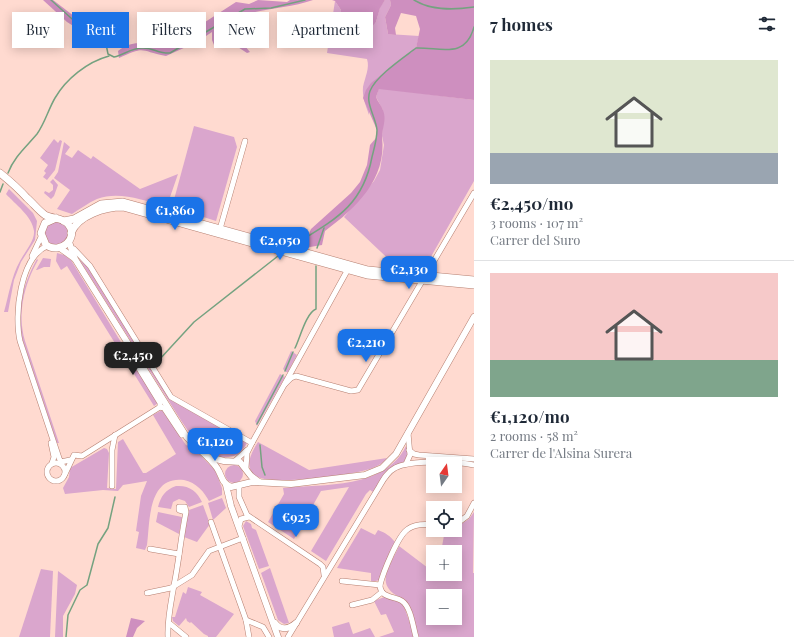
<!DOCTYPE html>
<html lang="en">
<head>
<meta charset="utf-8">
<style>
  body { margin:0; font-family:"Playfair Display",serif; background:#f6f6f7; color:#1f2937; height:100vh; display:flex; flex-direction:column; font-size:15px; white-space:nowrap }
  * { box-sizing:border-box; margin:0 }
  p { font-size:13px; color:#747a83 }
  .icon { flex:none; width:22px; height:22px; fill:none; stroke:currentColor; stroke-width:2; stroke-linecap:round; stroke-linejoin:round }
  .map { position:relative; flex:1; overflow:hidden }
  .sheet { display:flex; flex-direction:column; background:#fff; width:320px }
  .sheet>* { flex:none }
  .banner { position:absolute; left:12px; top:12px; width:380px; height:36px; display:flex; gap:8px }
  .needle { width:26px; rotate:14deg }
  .tools { position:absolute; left:426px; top:457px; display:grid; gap:8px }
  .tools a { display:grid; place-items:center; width:36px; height:36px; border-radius:0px; background:#fff; box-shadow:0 2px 10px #0003; font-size:20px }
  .price { position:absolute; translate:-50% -34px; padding:0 9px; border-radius:8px; background:#1a73e8; color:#fff; font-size:13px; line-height:26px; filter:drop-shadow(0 1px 2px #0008) }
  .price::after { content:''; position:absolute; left:50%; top:24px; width:12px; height:9px; margin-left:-6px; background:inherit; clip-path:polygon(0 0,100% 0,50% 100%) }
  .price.selected { background:#222; color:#fff }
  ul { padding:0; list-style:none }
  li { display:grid; align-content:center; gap:8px; height:212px; padding:0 16px }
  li+li { border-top:1px solid #e0e1e3 }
  li span { display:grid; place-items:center; height:124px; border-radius:0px; color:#555 }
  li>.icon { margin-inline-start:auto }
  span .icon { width:72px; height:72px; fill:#fffc; stroke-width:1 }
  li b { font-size:17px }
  h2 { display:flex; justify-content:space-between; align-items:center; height:48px; padding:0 16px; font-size:17px }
  .tag { padding:0 14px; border-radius:0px; background:#fff; box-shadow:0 2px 10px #0003; font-size:14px; line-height:36px }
  .tag.selected { background:#1a73e8; color:#fff }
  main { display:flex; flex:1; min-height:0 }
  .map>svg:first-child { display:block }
  .green { fill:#daa6cd; fill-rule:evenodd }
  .forest { fill:#ce8fbf }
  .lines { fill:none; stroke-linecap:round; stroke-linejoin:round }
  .stream { stroke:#75a280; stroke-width:1.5 }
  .minor-casing { stroke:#b67f70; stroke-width:6 }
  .tertiary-casing { stroke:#b67f70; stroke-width:7 }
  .secondary-casing { stroke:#b67f70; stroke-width:8 }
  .minor { stroke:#fff; stroke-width:5 }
  .tertiary { stroke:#fff; stroke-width:6 }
  .secondary { stroke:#fff; stroke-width:7 }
</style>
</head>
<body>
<main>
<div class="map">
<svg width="474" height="637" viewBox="0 0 474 637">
  <rect width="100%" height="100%" fill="#ffdad0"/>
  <g class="green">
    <path d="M385,0H390L391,5L385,17L388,34L419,36L416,48L383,75L372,88L369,115C366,106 362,97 363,87C365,77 370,68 367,59L327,53L335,1L341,10L340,25L350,32L361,31L376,22L380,7Z"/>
    <polygon points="379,88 474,100 474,181 424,269 399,269 344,217 374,181 380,170 384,145 382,136 383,110 376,97"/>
    <polygon points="194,126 234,137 237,147 216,221 172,207"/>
    <polygon points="54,139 58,143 60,140 62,141 55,170 47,180 43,177 46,173 44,171 48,165 40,158"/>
    <path d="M64,142L70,147L65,154L72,158L78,150L91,159L93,156L140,189L178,174L168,203L164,206C142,200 119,191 97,199C88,203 80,209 72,214L57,209L70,190L54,178L58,172Z"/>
    <polygon points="53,179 58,185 54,196 51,199 44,193 45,191 49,193 53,190 53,185 50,182"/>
    <path d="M9,189L33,213L37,221L35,240L21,262L14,280L8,312H4C9,295 11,277 20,261C24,253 35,241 34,231C32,216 15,204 6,194Z"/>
    <circle cx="57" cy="233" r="12"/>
    <polygon points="57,253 64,255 71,260 158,403 154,406 67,266 61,270 56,261"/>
    <polygon points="43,258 51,259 50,267 44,267 37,270 36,270"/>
    <path d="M37,259L38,260C24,285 17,313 25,341L59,443H57L23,341C15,313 23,284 37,259Z"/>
    <path d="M79,259L91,270L90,271L170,399L247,443C242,452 238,456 228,457C206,460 193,438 182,422Z"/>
    <polygon points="291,351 297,355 288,372 286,372 283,369"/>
    <polygon points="280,374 285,377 257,426 255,421"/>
    <path d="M162,410L186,445L193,448L215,470L222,488V495L209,501C205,493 196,482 184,480C147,475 150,524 147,545L145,550L136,548L139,532L136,531L141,496L147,481L123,485L118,491L103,490L65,494L63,488L69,477L70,468L104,448L107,449L109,453L107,488L116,489L118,442L123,439L143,473H146L176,454L153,415Z"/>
    <path d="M258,442L309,470L387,458C384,462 380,465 375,467C359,475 267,487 254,475C244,466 252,451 258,442Z"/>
    <path d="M406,446L409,452L404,462L383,477L373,492L370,490L366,494L326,561L311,551L349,487L321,491L294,539L268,522L284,494L283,488C324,484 385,489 406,446Z"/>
    <circle cx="234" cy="474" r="9"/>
    <path d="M176,486C189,485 197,491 202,502L189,507L185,501L179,499L173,502L171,509L158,507C161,496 165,490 176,486Z"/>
    <polygon points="222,498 226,508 213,520 208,503"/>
    <polygon points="203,505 210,524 197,542 184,537 189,510"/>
    <polygon points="158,512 182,517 179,534 156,522"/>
    <path d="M474,512L473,573H474V637H418L403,599C373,585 389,569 399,546L428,568L433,563V574H455V552H441L445,530H455V528L469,519ZM433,596H455V618H433Z"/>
    <polygon points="246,521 251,524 252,528 256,530 269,566 259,569 243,526"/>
    <path d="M361,528L375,535L378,530C386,533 390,536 395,542L380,580L371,582V573L337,568Z"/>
    <polygon points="270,568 289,623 284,624 278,620 261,573"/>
    <polygon points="41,569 53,571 50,637 19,637"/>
    <polygon points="58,571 77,585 75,594 63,616 63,637 55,637"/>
    <polygon points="188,587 202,592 200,595 234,614 216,637 208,637 208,636 204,634 191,622 190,623 187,621 186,618 179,626 173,621 172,617 175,617 183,592 186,594"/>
    <polygon points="387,596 402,601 415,637 379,637 394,632 386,614 381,615 374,601"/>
    <polygon points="349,622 353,634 370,628 375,637 334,637 332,627"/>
  </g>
  <g class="forest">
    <polygon points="43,0 53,0 96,33 99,42 67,22"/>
    <path d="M258,0L287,2L290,0H313C285,10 255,7 229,22L228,26L250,52L247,53L224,38L216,41L214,45L212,40V32L197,42L166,56C140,51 146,45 119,58L118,51C132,40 141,43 157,46C162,47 168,46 173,45L183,34L194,32L202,24L236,2L249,4Z"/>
    <polygon points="332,0 385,0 380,8 376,22 366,33 350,32 340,25 341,10 335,1"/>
    <path d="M390,0H474V100L379,89L376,97C378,102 381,105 383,110C387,120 382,128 382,137C387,179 356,208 325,231L322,245L304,248L306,241L311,229L351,193L360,182L367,165L370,145L376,138L377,130L363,98L366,90L371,83L416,48L420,29L416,16L401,13L395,28L396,35L388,34L385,17L391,5Z"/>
    <polygon points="131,618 145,621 137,628 133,637 126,637"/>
  </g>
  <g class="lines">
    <g class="stream">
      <path d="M51,0L81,27L105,39L108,54L114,57C124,55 131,48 142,48C152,47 159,54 170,53L245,9L271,8L305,0"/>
      <path d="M414,0C432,11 454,10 474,7"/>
      <path d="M8,173C14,157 26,147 37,134C45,123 48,110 55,98C66,79 87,62 109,56"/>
      <polyline points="0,192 3,184"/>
      <path d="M297,243C336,219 363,205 372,157C374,149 377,139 377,130C376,118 365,103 370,91C376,76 403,58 416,48C440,47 465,60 474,27"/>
      <polyline points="317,248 324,228"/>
      <path d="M295,348C300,338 306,313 316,309V266"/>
      <polyline points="159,360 194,322 278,256"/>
      <polyline points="285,371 293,352"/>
      <polyline points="257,424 283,375"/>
      <polyline points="260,445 262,467 265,475"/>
      <polyline points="66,637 68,615 80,590 87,585 98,544 108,528 115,497"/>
    </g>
    <g class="minor-casing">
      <g id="minor">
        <polyline points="220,229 245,141"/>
        <path d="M47,246C20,258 14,315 20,341L59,458L61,462L70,460"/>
        <polyline points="74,249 90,266 171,397 252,443"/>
        <polyline points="32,256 41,237"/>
        <polyline points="128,344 130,354 160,403 160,407"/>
        <polyline points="285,384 291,378 296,376 351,391 358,390 474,193"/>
        <polyline points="160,407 164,408 182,435"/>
        <polyline points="51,443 54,457 52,463"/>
        <polyline points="409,450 414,454 419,455 474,459"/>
        <polyline points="235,461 247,450"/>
        <circle cx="56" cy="472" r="9"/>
        <polyline points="406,464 410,455 408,433"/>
        <polyline points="246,468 247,453 252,443 347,271"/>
        <polyline points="65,474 74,455 82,456 160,407"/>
        <polyline points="112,486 112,450 115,435"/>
        <polyline points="239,486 239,497 247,515 320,564 323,567 324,575"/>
        <polyline points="211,522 246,620 249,637"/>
        <polyline points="455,525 467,516 474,503"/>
        <polyline points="239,526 241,519 249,517"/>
        <polyline points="150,549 179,554"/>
        <polyline points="342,581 380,585"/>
        <polyline points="147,593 171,588 192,575 209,551 243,538"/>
        <polyline points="352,605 372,600 382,592"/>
        <polyline points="246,620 263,627 269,637"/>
        <polyline points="169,623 186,637"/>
        <path d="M168,637C167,620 171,603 174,585C179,561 181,536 186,512L185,507H179V510L186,512"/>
        <path d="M288,637L379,487C383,480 387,472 395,468C409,460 458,461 474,465"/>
        <path d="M416,637C413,627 411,607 402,601C394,596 380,598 380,585C383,573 398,535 408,529C415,524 425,524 433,525"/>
      </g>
    </g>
    <g class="tertiary-casing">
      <g id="tertiary">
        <path d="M69,242L75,259L186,436C195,447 210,457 217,468C222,475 221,483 231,487L252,482L291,484L365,475L382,468L396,454L474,317"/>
        <polyline points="60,248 74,258"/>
        <polyline points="208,457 224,461 240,462 251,476 259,482"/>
        <polyline points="226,485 231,506 278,637"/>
        <path d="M275,623C281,631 289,629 296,623"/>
      </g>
    </g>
    <g class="secondary-casing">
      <g id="secondary">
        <path d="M0,173C10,181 19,189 27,198C33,203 38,210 45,215C52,219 62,217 68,224C80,238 60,255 46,245L41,233L45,223L56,218"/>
        <polyline points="64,221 74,219 101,204 123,202 368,270 474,280"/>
        <path d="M71,233C78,215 105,207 123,207L367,275L474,285"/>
      </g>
    </g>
    <use href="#minor" class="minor"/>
    <use href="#tertiary" class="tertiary"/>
    <use href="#secondary" class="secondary"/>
  </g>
</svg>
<div class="tools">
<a><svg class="needle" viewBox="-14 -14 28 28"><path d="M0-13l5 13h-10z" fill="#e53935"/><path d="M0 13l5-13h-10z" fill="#747a83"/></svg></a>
<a><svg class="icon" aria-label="locate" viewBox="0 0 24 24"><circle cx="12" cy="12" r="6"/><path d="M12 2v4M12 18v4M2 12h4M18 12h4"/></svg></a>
<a>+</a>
<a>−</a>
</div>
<b class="price" style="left:175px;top:231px">€1,860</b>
<b class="price" style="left:280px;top:261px">€2,050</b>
<b class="price" style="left:409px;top:290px">€2,130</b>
<b class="price" style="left:366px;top:363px">€2,210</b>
<b class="price selected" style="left:133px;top:376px">€2,450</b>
<b class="price" style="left:215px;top:462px">€1,120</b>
<b class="price" style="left:296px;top:538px">€925</b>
<div class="banner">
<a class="tag">Buy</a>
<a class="tag selected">Rent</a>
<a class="tag">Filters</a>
<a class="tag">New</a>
<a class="tag">Apartment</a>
</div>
</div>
<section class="sheet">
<h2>7 homes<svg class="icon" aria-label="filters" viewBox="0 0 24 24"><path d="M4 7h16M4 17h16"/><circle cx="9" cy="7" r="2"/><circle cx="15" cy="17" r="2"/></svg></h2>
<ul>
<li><span style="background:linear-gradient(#dfe7d0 75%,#9aa5b1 0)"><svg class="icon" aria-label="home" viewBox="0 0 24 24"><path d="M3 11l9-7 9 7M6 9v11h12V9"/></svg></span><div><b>€2,450/mo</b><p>3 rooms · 107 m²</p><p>Carrer del Suro</p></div></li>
<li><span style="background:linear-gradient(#f6c9c9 70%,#7fa58c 0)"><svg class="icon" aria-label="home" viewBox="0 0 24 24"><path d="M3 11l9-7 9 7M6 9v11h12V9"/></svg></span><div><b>€1,120/mo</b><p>2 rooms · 58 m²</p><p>Carrer de l'Alsina Surera</p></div></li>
</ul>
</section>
</main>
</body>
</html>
